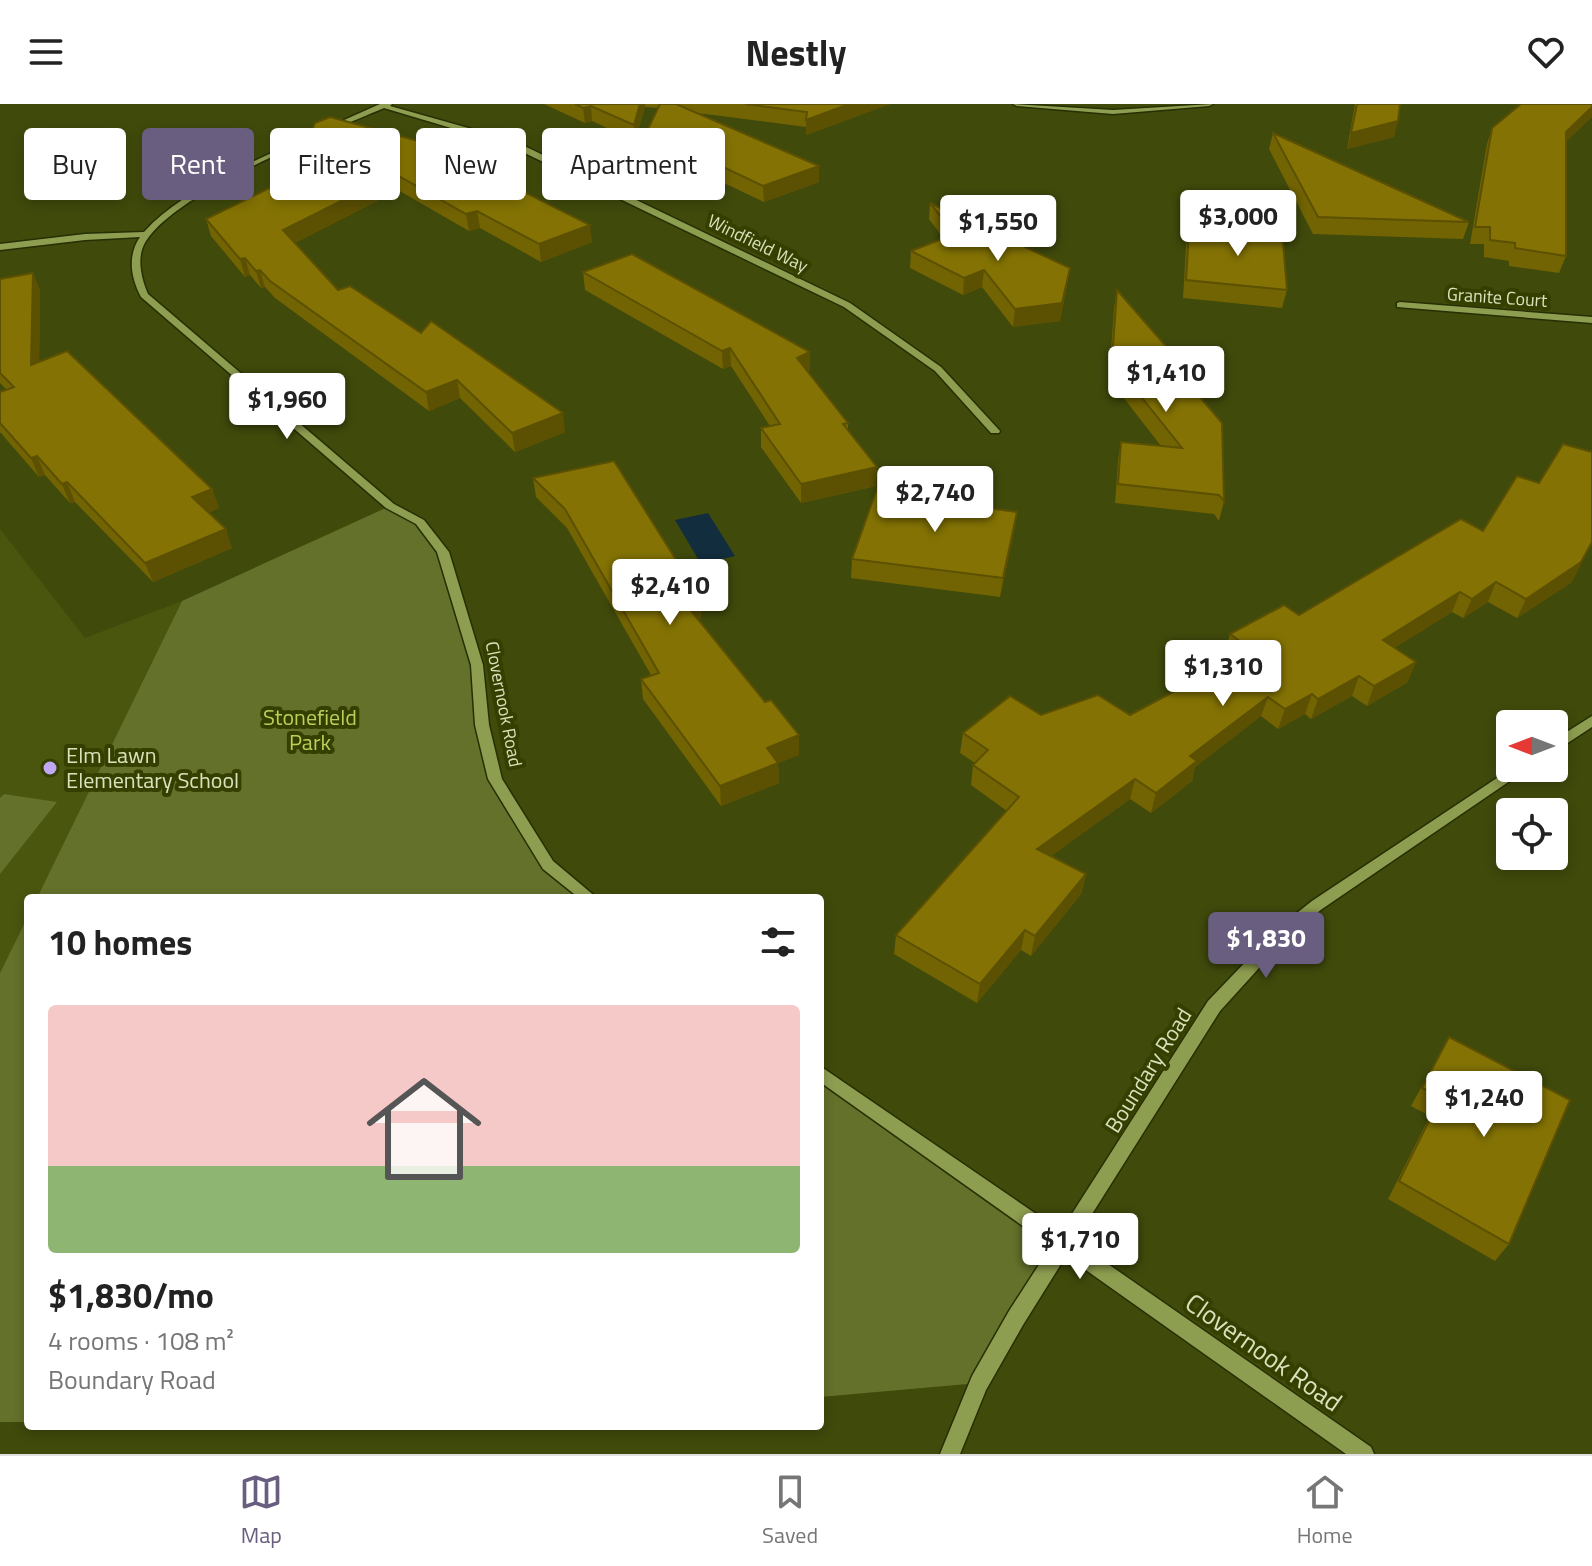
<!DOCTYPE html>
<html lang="en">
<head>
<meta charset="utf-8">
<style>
  body { margin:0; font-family:"Titillium Web",sans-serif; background:#f6f6f6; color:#222; height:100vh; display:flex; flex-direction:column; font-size:30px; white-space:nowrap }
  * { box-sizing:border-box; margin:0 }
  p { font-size:26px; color:#767676 }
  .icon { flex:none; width:44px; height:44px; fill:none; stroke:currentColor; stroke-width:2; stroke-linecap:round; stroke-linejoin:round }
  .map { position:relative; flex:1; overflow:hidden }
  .panel { position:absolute; left:24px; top:790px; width:800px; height:536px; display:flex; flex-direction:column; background:#fff; border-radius:8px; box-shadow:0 4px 12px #0003 }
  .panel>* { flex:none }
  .top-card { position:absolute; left:24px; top:24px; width:800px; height:72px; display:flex; gap:16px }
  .needle { width:52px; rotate:270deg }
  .controls { position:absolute; left:1496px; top:606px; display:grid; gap:16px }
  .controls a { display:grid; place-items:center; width:72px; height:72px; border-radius:8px; background:#fff; box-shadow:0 4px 12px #0003; font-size:40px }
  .price { position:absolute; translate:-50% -68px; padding:0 18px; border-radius:8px; background:#fff; color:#222; font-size:26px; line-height:52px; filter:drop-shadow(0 2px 4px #0008) }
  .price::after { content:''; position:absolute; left:50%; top:48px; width:24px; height:18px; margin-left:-12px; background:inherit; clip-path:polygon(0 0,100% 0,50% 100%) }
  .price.current { background:#6a5e80; color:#fff }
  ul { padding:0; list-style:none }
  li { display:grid; align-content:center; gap:16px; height:424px; padding:0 24px }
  li span { display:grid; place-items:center; height:248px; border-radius:8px; color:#555 }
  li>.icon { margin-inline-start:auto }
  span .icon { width:144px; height:144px; fill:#fffc; stroke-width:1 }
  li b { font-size:34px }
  h2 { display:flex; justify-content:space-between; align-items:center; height:96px; padding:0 24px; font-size:34px }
  .tag { padding:0 28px; border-radius:8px; background:#fff; box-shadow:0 4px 12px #0003; font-size:28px; line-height:72px }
  .tag.current { background:#6a5e80; color:#fff }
  header { display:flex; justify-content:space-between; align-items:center; height:104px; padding:0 24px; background:#fff; font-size:36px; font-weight:700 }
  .menu { display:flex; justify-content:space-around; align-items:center; height:112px; border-top:2px solid #e0e0e0; background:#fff; font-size:22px; color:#767676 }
  .menu a { display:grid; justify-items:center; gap:4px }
  .menu .current { color:#6a5e80 }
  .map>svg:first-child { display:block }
  .built { fill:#4a550e }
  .green { fill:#63712a }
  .water { fill:#122d3e }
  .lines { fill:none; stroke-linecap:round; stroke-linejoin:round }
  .minor-casing { stroke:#272f04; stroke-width:3 }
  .minor { fill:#8e9e50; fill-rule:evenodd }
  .wall { fill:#726303 }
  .shaded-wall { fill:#5c5003 }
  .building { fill:#847304; stroke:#5c5003; stroke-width:2 }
  .poi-dot { fill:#c1a8f3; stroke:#353f00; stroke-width:3 }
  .labels { text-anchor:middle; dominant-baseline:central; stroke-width:8; stroke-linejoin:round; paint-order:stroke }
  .far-street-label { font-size:18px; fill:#d8e2bc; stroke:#353f00 }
  .park-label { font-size:22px; fill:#b9d05c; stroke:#353f00 }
  .poi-label { font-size:22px; fill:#d8e2bc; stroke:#353f00; text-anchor:start }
  .street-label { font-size:22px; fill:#d8e2bc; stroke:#353f00 }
  .near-street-label { font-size:26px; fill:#d8e2bc; stroke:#353f00 }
</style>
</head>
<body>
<header><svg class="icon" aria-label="menu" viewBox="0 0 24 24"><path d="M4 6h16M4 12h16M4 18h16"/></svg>Nestly<svg class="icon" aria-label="heart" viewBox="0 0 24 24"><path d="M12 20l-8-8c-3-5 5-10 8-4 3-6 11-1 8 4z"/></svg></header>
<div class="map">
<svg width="1592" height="1350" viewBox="0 0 1592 1350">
  <rect width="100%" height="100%" fill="#404a0b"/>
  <polygon class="built" points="0,425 85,534 182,497 37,794 28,794 28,812 0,869"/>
  <g class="green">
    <polygon points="390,402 420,418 443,448 477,561 495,675 548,761 589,794 37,794 182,497"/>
    <polygon points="4,690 57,698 0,770 0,694"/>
    <polygon points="28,812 28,1318 0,1318 0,869"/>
    <polygon points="820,969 1065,1140 979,1279 820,1293"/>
    <polygon points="212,1322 485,1322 435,1326"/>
  </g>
  <polygon class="water" points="708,409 735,452 701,460 675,416"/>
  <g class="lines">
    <g class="minor-casing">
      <g id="minor">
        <path d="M380,0H392L390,2L514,37L850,199L941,263L1000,327L999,329H991L935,267L844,203L508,41L384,4C325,29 178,87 146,137C136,152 141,174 148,190L394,400L424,416L449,448L483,561L489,621L502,675L553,757L597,794H579L543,765L488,675L475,621L471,561L437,448L416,420L386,404L141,193C131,174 127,152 140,133L85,136L0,146V140L85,130L144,128C166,103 197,86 226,71C277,45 329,23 380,0Z"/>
        <polygon points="1013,0 1113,6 1213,0 1209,2 1113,10 1017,2"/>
        <polygon points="1400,198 1592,213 1592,219 1397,203 1397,199"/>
        <polygon points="1592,612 1592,623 1554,648 1554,636"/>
        <polygon points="1512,664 1529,664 1322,805 1288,832 1220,907 1075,1137 1371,1343 1374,1350 1346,1350 1066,1152 1023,1221 986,1286 960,1350 940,1350 972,1272 1009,1207 1051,1142 820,978 820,962 1061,1127 1208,897 1278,824 1312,797"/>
      </g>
    </g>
    <use href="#minor" class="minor"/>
  </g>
  <g class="wall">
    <polygon points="544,0 890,0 806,31 806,23 697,9 819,78 764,98 648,43 647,27 658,4 645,3 635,37 592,17 585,19"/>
    <polygon points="1355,0 1400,0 1394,33 1347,45"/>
    <polygon points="313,24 504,73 504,78 592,138 541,158 480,124 469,127 398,86 295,139 338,186 565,328 515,348 460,294 429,307 275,194 265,183 261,184 250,171 245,173 211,132 206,115 337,51 317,39"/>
    <polygon points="1492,24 1566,38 1566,152 1559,169 1509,162 1509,157 1484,153 1484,140 1470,140 1487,40"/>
    <polygon points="1273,29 1469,118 1463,135 1313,130 1269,45"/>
    <polygon points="930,99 1067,181 1060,217 1013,223 982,183 963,191 910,164 911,147 944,135 929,115"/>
    <polygon points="1241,122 1287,186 1282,204 1183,194 1186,143 1189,126 1239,130"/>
    <polygon points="583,168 810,266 807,267 848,319 848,326 876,382 801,399 761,343 761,324 770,322 731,262 723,265 585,186"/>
    <polygon points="33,169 40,187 39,257 212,385 219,404 208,409 232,444 153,478 75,398 70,399 45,371 39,373 0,328 0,288 7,286 0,279 0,175"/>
    <polygon points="1117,186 1195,287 1224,397 1219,417 1214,410 1115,399 1118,357 1121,338 1161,342 1109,275 1114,204"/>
    <polygon points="533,374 700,494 701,514 698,515 799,651 778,659 779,679 721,702 643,595 641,575 651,571 567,424 536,393"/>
    <polygon points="921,395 1017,408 1014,427 1000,493 851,474 852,455"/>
    <polygon points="1461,415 1572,478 1517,514 1488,498 1463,514 1452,508 1394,544 1408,578 1367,602 1352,592 1311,615 1305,610 1278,625 1261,612 1195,663 1192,677 1151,709 1130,695 1051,752 1086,770 1081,790 1031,852 1021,846 977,899 894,850 896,831 1007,707 971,681 973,661 975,659 960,649 963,629 1041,611 1130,611 1233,556 1224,550 1230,530 1299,511"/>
    <polygon points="1449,933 1509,1140 1495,1157 1388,1095 1430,1012 1411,1002"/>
  </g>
  <g class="shaded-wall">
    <polygon points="640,0 645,0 645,3 635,37 634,21"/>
    <polygon points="849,0 890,0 806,31 806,16"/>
    <polygon points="591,2 592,17 585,19 583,4"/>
    <polygon points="1592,3 1592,13 1560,44 1566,28"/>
    <polygon points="1398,17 1394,33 1347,45 1351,29"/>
    <polygon points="819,62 819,78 764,98 763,82"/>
    <polygon points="395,70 398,86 287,143 283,126"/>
    <polygon points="477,107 480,124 469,127 466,110"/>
    <polygon points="590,121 592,138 541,158 539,140"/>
    <polygon points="245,154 250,171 245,173 240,155"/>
    <polygon points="1070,164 1060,217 1013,223 1015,205"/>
    <polygon points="260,166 265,183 261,184 256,167"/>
    <polygon points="984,166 982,183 963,191 964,174"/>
    <polygon points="33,169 40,187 39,279 31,261"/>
    <polygon points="730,244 731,262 723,265 722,247"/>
    <polygon points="810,248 810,266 797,272 797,254"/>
    <polygon points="457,276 460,294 429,307 426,288"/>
    <polygon points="1197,278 1193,296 1188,279"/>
    <polygon points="563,309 565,328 515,348 512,329"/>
    <polygon points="37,352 45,371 39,373 31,354"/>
    <polygon points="877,363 876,382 801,399 801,380"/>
    <polygon points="67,378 75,398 70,399 62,380"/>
    <polygon points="212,385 219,404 199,413 192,393"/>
    <polygon points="1017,408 1014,427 1000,493 1003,474"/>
    <polygon points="226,425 232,444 153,478 145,459"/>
    <polygon points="1592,438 1572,478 1517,514 1526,495"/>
    <polygon points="1496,478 1488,498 1463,514 1472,495"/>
    <polygon points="1460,488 1452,508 1375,556 1383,536"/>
    <polygon points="700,494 701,514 686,518 684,498"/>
    <polygon points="1416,558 1408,578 1367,602 1374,582"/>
    <polygon points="1359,572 1352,592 1311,615 1318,595"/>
    <polygon points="1312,590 1305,610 1278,625 1285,605"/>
    <polygon points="1268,593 1261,612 1195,663 1192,677 1151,709 1156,689 1190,652"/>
    <polygon points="799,631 799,651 778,659 779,679 721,702 720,682 767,644"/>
    <polygon points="1135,675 1130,695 1033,765 1037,745"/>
    <polygon points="1086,770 1081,790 1031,852 1035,832"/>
    <polygon points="1025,826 1021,846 977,899 980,880"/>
  </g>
  <g class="building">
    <polygon points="575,0 640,0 634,21 591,2 583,4"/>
    <polygon points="660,0 676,0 819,62 763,82 647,27"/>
    <polygon points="745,0 849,0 806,16 807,8"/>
    <polygon points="1357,0 1400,0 1398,17 1351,29"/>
    <polygon points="1521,0 1592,0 1592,3 1566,28 1566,152 1515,144 1515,139 1490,136 1490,123 1475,123 1492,24"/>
    <polygon points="330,13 455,47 504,73 498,75 590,121 539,140 477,107 466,110 395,70 283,126 338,186 350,182 421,229 431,217 563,309 512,329 457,276 426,288 270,177 260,166 256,167 245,154 240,155 206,115 350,45 313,24 315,19"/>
    <polygon points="1273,29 1469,118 1318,113"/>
    <polygon points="930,99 1070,164 1062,199 1015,205 984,166 964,174 911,147 955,130"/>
    <polygon points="1241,122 1282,126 1287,186 1186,176 1189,126 1240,131"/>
    <polygon points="632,150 810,248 797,254 848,319 843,320 877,363 801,380 761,324 780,320 730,244 722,247 583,168"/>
    <polygon points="33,169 31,261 67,247 212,385 192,393 226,425 145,459 67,378 62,380 37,352 31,354 0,319 0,288 14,283 0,269 0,175"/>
    <polygon points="1117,186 1197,278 1188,279 1222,319 1224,397 1219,391 1118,380 1121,338 1182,344 1112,256"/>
    <polygon points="1563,340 1592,348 1592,438 1581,458 1526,495 1496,478 1472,495 1460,488 1383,536 1416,558 1374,582 1359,572 1318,595 1312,590 1285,605 1268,593 1190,652 1197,657 1156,689 1135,675 1037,745 1086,770 1035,832 1025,826 980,880 896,831 1019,693 973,661 988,646 963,629 1010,592 1041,611 1098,591 1130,611 1252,546 1230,530 1284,501 1299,511 1461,415 1483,427 1517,372 1539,379"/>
    <polygon points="614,357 700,494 684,498 765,598 771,596 799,631 767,644 778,659 720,682 641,575 659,569 565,405 533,374"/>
    <polygon points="878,382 921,387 919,395 1017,408 1003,474 852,455"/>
    <polygon points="1449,933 1570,996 1509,1140 1399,1077 1441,993 1422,984"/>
  </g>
  <circle class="poi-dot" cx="50" cy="664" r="8"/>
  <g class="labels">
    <g class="far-street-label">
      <text transform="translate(758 139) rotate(26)">Windfield Way</text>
      <text transform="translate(1497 193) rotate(4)">Granite Court</text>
      <text transform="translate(504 600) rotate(79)">Clovernook Road</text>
    </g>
    <g class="park-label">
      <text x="310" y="613">Stonefield<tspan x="310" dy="25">Park</tspan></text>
    </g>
    <g class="poi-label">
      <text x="66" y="651">Elm Lawn<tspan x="66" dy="25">Elementary School</tspan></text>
    </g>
    <g class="street-label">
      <text transform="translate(1148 966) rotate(-58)">Boundary Road</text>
    </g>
    <g class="near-street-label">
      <text transform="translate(1264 1248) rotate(35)">Clovernook Road</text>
    </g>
  </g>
</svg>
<div class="controls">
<a><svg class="needle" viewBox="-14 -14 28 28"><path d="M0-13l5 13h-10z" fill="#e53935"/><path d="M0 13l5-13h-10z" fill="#767676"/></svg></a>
<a><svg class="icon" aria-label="locate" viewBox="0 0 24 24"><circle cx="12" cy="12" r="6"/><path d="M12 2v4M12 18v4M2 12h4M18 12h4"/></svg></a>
</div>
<b class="price" style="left:1238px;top:154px">$3,000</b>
<b class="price" style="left:998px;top:159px">$1,550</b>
<b class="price" style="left:1166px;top:310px">$1,410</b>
<b class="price" style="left:287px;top:337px">$1,960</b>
<b class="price" style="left:935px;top:430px">$2,740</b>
<b class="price" style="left:670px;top:523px">$2,410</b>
<b class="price" style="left:1223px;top:604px">$1,310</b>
<b class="price current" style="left:1266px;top:876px">$1,830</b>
<b class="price" style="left:1484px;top:1035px">$1,240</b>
<b class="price" style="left:1080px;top:1177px">$1,710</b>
<div class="top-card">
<a class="tag">Buy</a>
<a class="tag current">Rent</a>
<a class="tag">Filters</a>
<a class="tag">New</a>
<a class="tag">Apartment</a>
</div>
<section class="panel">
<h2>10 homes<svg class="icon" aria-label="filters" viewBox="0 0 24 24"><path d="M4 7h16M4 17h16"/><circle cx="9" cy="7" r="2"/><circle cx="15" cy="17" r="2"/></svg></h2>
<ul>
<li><span style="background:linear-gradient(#f6c9c9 65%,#8fb573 0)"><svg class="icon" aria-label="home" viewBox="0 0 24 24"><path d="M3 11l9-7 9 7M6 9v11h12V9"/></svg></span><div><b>$1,830/mo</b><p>4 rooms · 108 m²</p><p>Boundary Road</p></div></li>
</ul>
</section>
</div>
<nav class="menu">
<a class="current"><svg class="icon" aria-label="map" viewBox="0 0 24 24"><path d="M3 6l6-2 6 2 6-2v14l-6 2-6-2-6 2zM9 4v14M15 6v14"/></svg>Map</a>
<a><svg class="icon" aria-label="saved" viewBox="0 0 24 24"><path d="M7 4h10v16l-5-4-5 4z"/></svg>Saved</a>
<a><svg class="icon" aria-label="home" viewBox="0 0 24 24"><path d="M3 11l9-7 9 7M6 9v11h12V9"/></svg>Home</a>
</nav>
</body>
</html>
